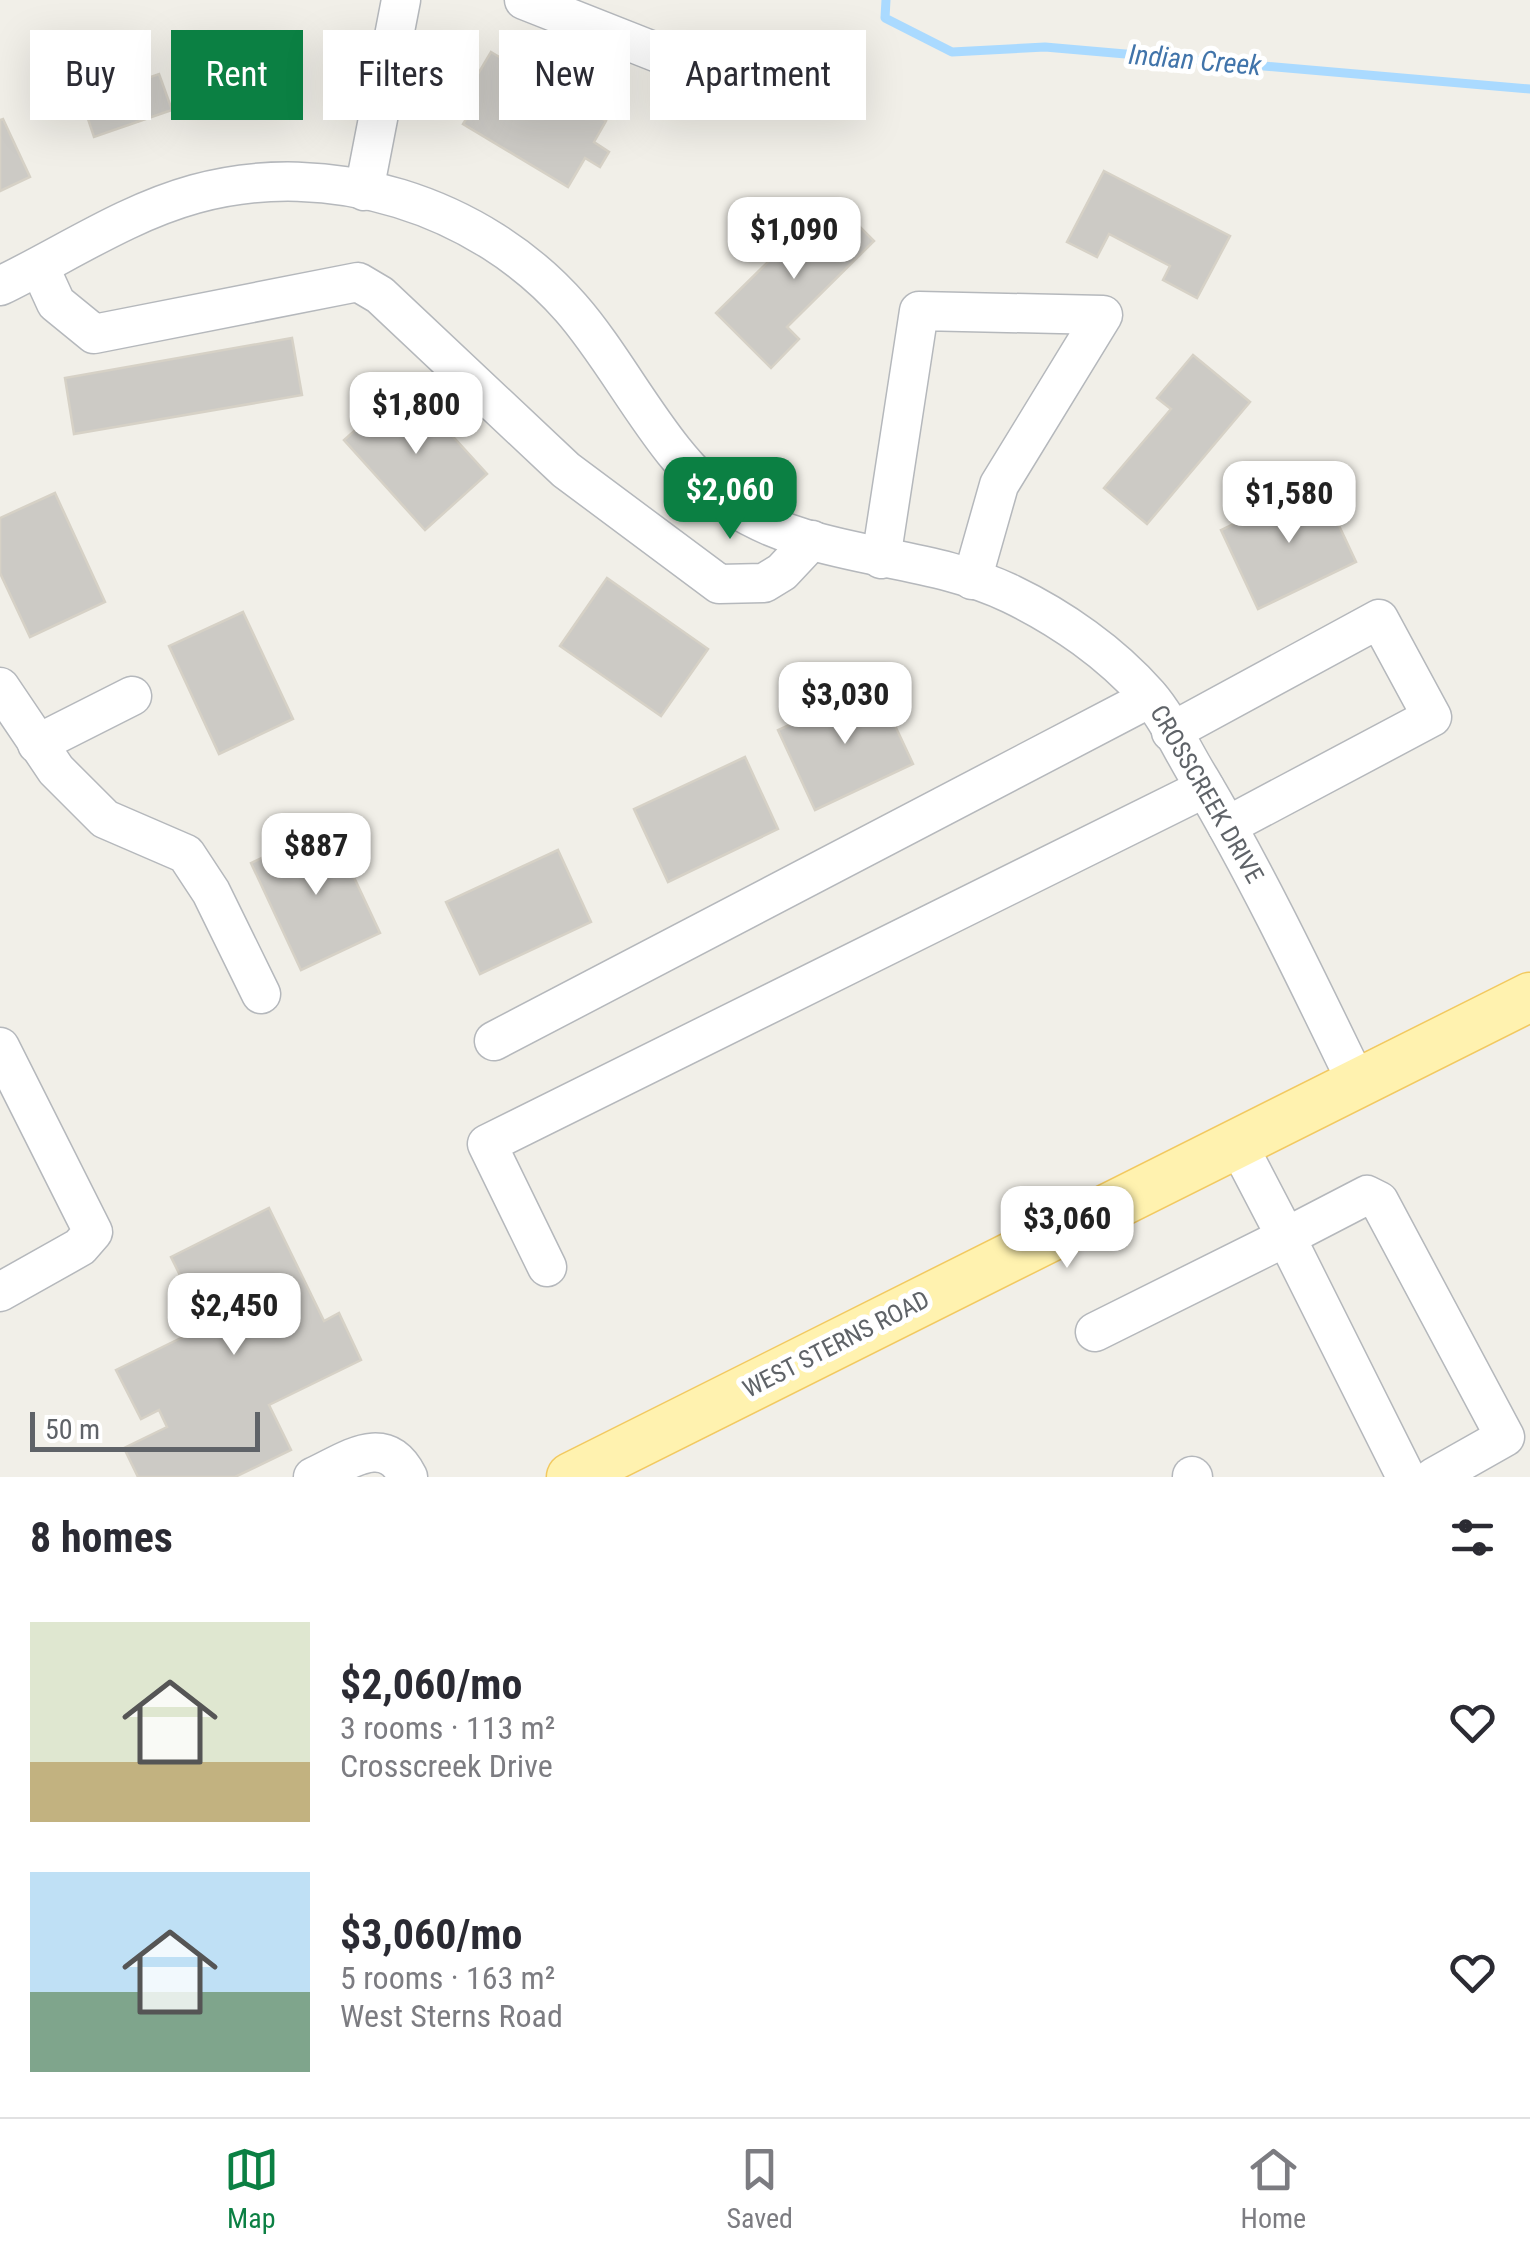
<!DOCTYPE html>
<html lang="en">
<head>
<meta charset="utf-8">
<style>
  body { margin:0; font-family:"Roboto Condensed",sans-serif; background:#f7f7f7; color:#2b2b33; height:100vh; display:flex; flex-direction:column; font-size:38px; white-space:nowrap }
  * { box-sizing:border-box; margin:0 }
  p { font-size:32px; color:#7c7c81 }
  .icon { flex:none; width:55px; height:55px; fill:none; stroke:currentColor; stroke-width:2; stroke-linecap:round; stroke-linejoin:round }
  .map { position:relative; height:1477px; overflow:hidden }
  .side { display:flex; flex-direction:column; background:#fff; flex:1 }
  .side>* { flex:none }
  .hud { position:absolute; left:30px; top:30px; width:1000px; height:90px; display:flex; gap:20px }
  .scale { position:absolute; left:30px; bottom:25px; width:230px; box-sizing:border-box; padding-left:10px; border:5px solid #5f6368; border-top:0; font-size:28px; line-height:35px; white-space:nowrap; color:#5f6368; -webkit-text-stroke:8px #fff; paint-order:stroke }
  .price { position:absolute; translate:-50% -85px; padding:0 22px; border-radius:20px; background:#fff; color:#222; font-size:32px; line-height:65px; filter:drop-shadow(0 2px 5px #0008) }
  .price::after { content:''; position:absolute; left:50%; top:60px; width:30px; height:22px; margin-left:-15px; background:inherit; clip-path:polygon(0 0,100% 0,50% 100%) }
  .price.current { background:#0b8043; color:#fff }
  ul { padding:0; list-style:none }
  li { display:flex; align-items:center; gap:30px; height:250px; padding:0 30px }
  li span { display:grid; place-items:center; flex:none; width:280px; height:200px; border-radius:0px; color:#555 }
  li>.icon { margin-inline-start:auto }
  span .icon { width:120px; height:120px; fill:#fffc; stroke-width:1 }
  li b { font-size:42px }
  h2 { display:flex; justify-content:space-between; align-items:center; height:120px; padding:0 30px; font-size:42px }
  .chip { padding:0 35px; border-radius:0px; background:#fff; box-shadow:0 10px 40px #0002; font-size:35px; line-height:90px }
  .chip.current { background:#0b8043; color:#fff }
  .tabs { display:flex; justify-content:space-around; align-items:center; height:140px; border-top:2px solid #e1e1e2; background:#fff; font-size:28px; color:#7c7c81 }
  .tabs a { display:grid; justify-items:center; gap:5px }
  .tabs .current { color:#0b8043 }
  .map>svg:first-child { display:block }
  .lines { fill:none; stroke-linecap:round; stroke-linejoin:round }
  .stream { stroke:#aadaff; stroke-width:9 }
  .building { fill:#cccac5; stroke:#d6d1c6; stroke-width:2.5 }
  .minor-casing { stroke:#b5b8bc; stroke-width:41 }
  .major-casing { stroke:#f2c960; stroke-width:51 }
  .minor { stroke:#fff; stroke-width:38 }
  .major { stroke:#fff2af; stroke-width:48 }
  .labels { text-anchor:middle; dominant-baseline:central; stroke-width:10; stroke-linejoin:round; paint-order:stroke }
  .street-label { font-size:25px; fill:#5f6368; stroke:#fff }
  .water-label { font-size:28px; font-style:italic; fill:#4174aa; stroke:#fff }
</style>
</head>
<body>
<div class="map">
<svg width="1530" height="1477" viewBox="0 0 1530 1477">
  <rect width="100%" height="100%" fill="#f1efe8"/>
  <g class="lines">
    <polyline class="stream" points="886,0 885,18 952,52 1045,47 1530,89"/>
  </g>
  <g class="building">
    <polygon points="280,43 285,83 196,95 191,55"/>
    <polygon points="491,52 606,121 594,142 609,152 600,167 585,158 568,187 463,124 474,106 463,99"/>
    <polygon points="159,74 172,110 94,137 82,101"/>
    <polygon points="3,119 30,177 0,191 0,120"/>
    <polygon points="1104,171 1230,236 1197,298 1163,280 1170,266 1109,234 1097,257 1067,242"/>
    <polygon points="832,199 874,241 787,327 799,339 771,368 716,313"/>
    <polygon points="292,338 302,395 74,434 65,378"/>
    <polygon points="1193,355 1250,402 1147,524 1104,488 1171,409 1157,398"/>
    <polygon points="406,385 487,474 425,530 344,440"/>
    <polygon points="1319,483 1356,562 1258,609 1221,530"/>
    <polygon points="55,493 105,602 30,637 0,573 0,518"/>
    <polygon points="607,578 708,649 661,716 560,646"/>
    <polygon points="243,612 293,719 219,754 169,646"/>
    <polygon points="876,685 913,764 815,810 778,730"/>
    <polygon points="745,757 778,829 668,882 634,809"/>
    <polygon points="330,826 380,933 301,970 251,863"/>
    <polygon points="558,850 591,922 480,974 446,902"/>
    <polygon points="269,1208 324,1321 339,1313 361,1360 269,1405 291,1450 235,1477 138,1477 124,1448 167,1427 159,1410 141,1419 116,1370 205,1326 171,1257"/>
  </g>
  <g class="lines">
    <g class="minor-casing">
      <g id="minor">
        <polyline points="524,0 681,62"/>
        <polyline points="364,191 401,0"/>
        <polyline points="40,268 56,303 94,334 358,282 380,295 566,470 719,584 764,583 782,572 812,540"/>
        <path d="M0,286C64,255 126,213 195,194C329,157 481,205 571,308C623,367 664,461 729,504C814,561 922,551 1011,594C1061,618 1111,653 1148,695C1169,719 1183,752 1200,779C1258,877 1307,980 1357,1083"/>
        <polyline points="881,559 919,311 1103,315 999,485 972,580"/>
        <polyline points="0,687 56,770 105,819 186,854 211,892 261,994"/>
        <polyline points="1171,732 1379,619 1432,717 1227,826"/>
        <polyline points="37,744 132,696"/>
        <polyline points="494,1041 1150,698"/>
        <polyline points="0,1047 93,1232 80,1247 0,1292"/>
        <polyline points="547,1267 487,1144 1205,788"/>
        <polyline points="1095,1332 1286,1237 1237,1143"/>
        <polyline points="1192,1476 1193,1477"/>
        <path d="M313,1477C348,1461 385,1431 408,1477"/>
        <polyline points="1406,1477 1286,1237 1367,1195 1379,1201 1505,1437 1434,1477"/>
      </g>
    </g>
    <g class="major-casing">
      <polyline id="major" points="571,1477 1530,997"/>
    </g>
    <use href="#minor" class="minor"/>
    <use href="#major" class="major"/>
  </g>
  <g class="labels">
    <g class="street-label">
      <text transform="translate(1207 794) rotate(60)">CROSSCREEK DRIVE</text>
      <text transform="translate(836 1344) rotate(-27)">WEST STERNS ROAD</text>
    </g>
    <g class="water-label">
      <text transform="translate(1195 60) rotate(5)">Indian Creek</text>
    </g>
  </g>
</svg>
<div class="scale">50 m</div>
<b class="price" style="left:794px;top:282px">$1,090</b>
<b class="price" style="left:416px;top:457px">$1,800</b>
<b class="price current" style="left:730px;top:542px">$2,060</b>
<b class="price" style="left:1289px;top:546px">$1,580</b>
<b class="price" style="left:845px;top:747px">$3,030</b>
<b class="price" style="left:316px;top:898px">$887</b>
<b class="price" style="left:1067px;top:1271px">$3,060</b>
<b class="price" style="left:234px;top:1358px">$2,450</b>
<div class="hud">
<a class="chip">Buy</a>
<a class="chip current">Rent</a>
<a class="chip">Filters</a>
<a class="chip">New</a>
<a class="chip">Apartment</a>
</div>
</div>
<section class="side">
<h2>8 homes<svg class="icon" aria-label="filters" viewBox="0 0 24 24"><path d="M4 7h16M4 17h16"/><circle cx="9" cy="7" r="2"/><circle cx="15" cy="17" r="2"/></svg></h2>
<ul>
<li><span style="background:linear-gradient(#dfe7d0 70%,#c2b280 0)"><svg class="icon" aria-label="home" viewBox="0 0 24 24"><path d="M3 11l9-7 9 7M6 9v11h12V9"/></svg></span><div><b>$2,060/mo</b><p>3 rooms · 113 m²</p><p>Crosscreek Drive</p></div><svg class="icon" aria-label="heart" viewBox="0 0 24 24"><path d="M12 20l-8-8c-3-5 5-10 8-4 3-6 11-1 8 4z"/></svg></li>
<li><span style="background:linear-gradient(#bfe0f5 60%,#7fa58c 0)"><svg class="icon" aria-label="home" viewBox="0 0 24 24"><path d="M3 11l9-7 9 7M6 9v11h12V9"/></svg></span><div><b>$3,060/mo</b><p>5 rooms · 163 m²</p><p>West Sterns Road</p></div><svg class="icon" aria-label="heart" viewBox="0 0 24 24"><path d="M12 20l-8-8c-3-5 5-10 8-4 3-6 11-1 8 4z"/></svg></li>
</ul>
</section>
<nav class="tabs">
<a class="current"><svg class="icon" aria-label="map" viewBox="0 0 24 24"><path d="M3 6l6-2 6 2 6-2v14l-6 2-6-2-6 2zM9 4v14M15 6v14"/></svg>Map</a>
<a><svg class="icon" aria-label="saved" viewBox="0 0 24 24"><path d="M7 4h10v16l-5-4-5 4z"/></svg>Saved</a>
<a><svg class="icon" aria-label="home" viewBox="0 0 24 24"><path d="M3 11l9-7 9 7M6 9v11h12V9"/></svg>Home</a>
</nav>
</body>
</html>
